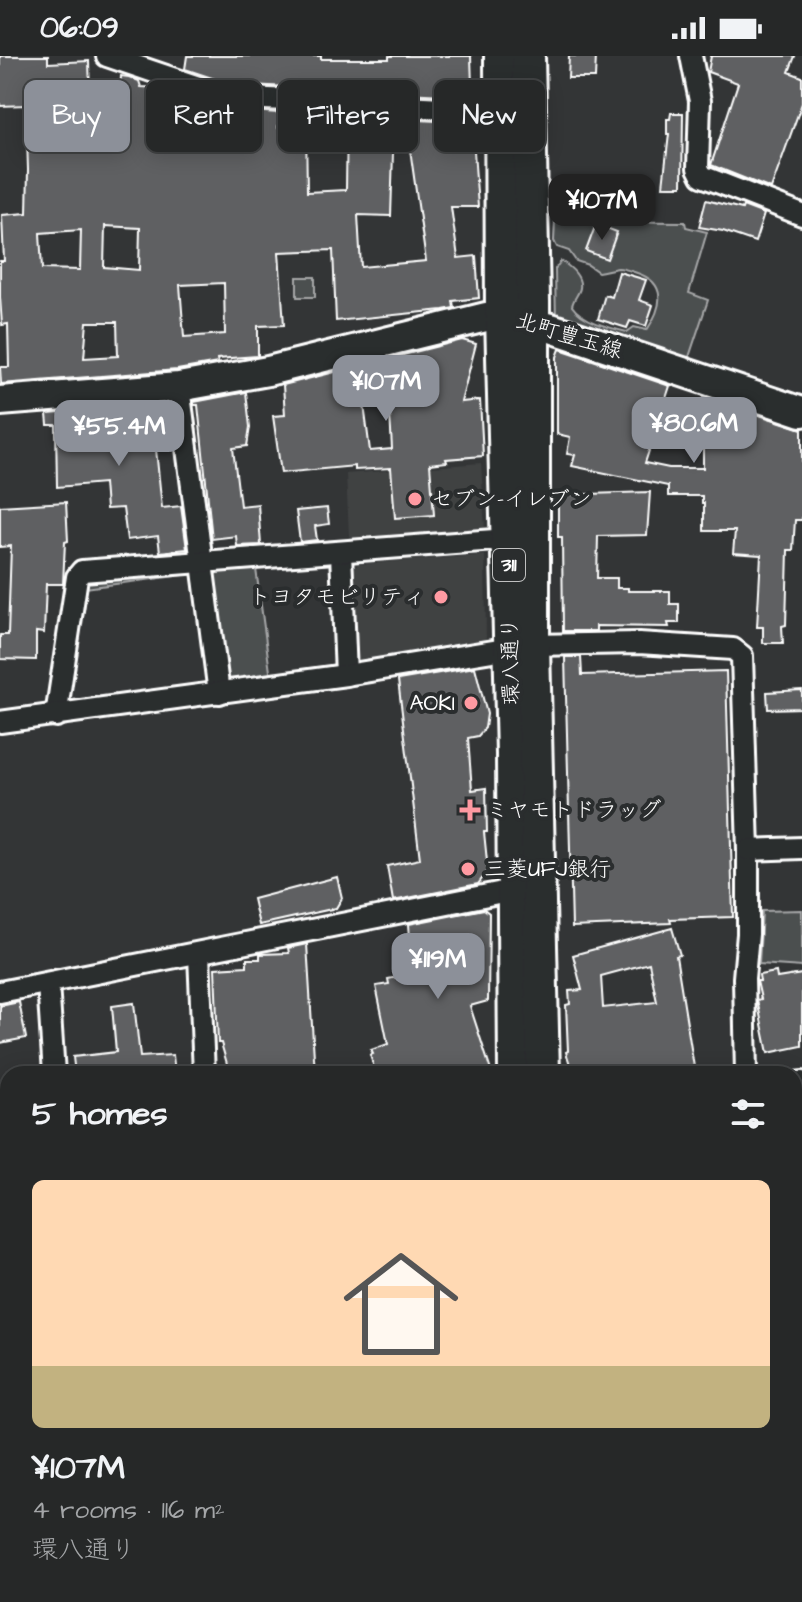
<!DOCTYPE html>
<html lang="en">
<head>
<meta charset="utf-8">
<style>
  body { margin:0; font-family:"Architects Daughter","Klee One",sans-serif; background:#2e3030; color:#f1f3f6; height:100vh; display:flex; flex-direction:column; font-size:30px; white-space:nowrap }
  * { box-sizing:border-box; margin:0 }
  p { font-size:26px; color:#a4a6a8 }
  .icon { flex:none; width:44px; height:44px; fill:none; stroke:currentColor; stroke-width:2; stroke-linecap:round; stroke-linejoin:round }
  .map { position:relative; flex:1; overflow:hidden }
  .panel { position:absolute; left:0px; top:1010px; width:802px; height:536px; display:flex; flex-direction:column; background:#262828; border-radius:24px 24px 0 0; box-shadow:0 4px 20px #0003,0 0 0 2px #424445 }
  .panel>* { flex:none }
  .hud { position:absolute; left:24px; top:24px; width:754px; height:72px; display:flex; gap:16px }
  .price { position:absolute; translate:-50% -68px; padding:0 18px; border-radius:16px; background:#8c9099; color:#fff; font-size:26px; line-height:52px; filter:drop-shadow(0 2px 4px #0008) }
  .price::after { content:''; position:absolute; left:50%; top:48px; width:24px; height:18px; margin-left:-12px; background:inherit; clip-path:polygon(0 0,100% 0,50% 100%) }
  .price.on { background:#222; color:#fff }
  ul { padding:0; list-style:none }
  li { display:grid; align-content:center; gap:16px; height:424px; padding:0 32px }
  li+li { border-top:2px solid #424445 }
  li span { display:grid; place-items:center; height:248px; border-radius:12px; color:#555 }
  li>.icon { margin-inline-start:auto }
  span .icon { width:144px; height:144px; fill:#fffc; stroke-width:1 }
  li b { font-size:34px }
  h2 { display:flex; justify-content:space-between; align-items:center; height:96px; padding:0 32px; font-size:34px }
  .pill { padding:0 28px; border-radius:12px; background:#262828; box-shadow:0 4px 20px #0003,0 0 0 2px #424445; font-size:28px; line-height:72px }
  .pill.on { background:#8c9099; color:#fff }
  .status { display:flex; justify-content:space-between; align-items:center; height:56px; padding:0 40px; background:#262828; direction:ltr }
  .status svg { height:22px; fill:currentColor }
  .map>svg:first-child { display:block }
  .built { fill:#404243 }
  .green { fill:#4c4f50; stroke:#a6a7a8; stroke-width:2 }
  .building { fill:#5f6162; stroke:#fff; stroke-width:2; fill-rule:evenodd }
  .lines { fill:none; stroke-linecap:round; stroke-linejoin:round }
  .secondary-tunnel { stroke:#47494a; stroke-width:28; stroke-dasharray:28 14; stroke-linecap:butt }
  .street-casing { stroke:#fff; stroke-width:26 }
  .secondary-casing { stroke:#fff; stroke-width:34 }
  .primary-casing { stroke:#fff; stroke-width:38 }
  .street { stroke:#2a2d2e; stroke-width:20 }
  .secondary { stroke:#2a2d2e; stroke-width:28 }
  .primary { stroke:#2a2d2e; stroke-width:32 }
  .poi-dot { fill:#ff9aa2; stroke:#2a2d2e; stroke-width:3 }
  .labels { text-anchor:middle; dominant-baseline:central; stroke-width:8; stroke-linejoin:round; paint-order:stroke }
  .shield { fill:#2a2d2e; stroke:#bfc0c0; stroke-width:2 }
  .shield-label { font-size:20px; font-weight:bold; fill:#fff }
  .street-label { font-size:22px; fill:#fff; stroke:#2a2d2e }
  .poi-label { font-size:22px; fill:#fff; stroke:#2a2d2e; text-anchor:start }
</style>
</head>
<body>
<div class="status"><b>06:09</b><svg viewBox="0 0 49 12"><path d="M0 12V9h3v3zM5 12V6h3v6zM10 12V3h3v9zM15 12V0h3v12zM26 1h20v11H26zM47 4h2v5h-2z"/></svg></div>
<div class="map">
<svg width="802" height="1546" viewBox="0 0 802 1546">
  <rect width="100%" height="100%" fill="#333536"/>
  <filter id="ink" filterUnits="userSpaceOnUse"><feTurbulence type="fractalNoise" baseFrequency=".0125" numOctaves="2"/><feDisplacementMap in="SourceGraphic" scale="16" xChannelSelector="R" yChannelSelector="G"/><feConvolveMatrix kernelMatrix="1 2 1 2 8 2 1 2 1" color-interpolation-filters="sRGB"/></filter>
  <g filter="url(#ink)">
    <g class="built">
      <polygon points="481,407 485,476 357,485 349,479 346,418"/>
      <polygon points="485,499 486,588 362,607 355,603 351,515 358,508"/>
    </g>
    <g class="green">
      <path d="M555,165L685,166L686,171L707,176L689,237L708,244L687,307L556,267L555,213L561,205C569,210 582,220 580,232C579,238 573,243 572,250C582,265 610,272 627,276L634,271L647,274C663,250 667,227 637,217C631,215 624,212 618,212C611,213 605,215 598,216L588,209L576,205L569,195L557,191L554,185Z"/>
      <rect x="297" y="221" width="18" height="20"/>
      <polygon points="256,513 271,623 230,627 224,621 212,522 219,514"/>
      <polygon points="188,515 191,518 85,532 90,523"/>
      <polygon points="802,854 802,911 759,908 762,855"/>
    </g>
    <g class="building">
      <path d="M0,0H48V7L89,5L90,36L120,35L121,20L129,21L139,25L141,31L161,32L224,53L278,57V72L306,71L307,136L346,134L347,60L472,67L478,151H451L458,202L476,200L479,242L453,245L454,252L443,254L336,265L333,194L279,196L284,269L258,270V300L217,303L218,307L177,314L1,328L0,311H9L8,268L2,269L0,241V205H4L2,159L27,157L28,114L26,49L0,50ZM394,65H406L426,205L361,211L358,159L391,160ZM105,170L140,172L139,214L104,211ZM81,174L80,214L42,213L40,177ZM224,227L225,278L184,281L180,229ZM87,266H117L118,300L84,302Z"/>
      <polygon points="187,0 321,0 321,3 389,3 389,0 471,0 472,30 464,40 230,28 185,13"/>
      <polygon points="569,0 596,0 595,22 568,22"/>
      <polygon points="711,0 795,0 789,16 802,21 802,47 771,133 711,109 738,27 708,16"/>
      <polygon points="671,57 683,57 682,130 663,130 669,78 667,78 667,63 670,63"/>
      <polygon points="706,144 742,153 743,150 764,158 755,186 723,175 699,171"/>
      <polygon points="596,168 617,176 607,203 586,195"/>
      <polygon points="619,216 646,224 639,244 653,249 646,270 630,265 627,272 598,263 605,239 612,241"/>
      <polygon points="462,284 476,288 461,346 480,344 483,400 446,403 447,406 430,408 434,459 395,462 391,412 355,414 355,410 281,417 273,360 285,359 283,329 359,310 370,395 392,393 387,303"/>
      <polygon points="560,293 670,330 645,407 669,412 703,412 703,355 707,342 802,373 802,464 795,464 793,494 788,494 786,569 782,570 783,587 763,587 763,571 757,571 761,499 733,497 735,475 704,475 704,447 702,447 702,440 668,440 668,430 572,410 575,399 567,398 570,381 557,378 557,301"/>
      <polygon points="246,336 250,371 247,390 233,392 240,450 258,448 261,489 237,490 236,480 212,483 198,349 194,349 194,346"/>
      <polygon points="168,349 169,352 152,354 162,452 181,450 187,493 160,496 158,480 127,484 123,452 106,453 104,427 57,431 56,369 48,369 47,358"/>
      <polygon points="650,436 647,479 598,480 597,522 617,522 617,532 628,532 628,535 670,535 670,548 679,548 679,567 668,567 669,571 596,570 596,575 563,575 562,481 558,481 558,439"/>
      <polygon points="66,446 68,485 65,486 63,528 46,528 44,577 36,576 36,604 0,603 0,579 8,579 11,490 0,491 0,450"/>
      <polygon points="327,452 329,468 315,470 317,484 300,486 296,455"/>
      <polygon points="565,601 581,601 582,619 726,615 733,861 670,863 671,867 572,871"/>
      <polygon points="475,611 487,658 485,672 478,680 468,682 472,734 486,732 487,776 484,776 488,815 478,828 393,845 387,810 420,803 398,624"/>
      <polygon points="802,634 802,652 768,653 767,636"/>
      <polygon points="337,821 342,842 336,852 259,869 253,843"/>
      <polygon points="484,853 489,857 488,945 470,950 492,1018 434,1018 433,1013 419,1018 376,1018 370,999 373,998 371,994 388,988 376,930 389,928 388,923 417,917 415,882 410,882 409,868"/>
      <path d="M672,872L680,899L676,900L694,1011L681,1013L682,1018H573L566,996L568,995L566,949L570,948L569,935L582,934L573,899ZM649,907L657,946L603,952L601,920Z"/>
      <polygon points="307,888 315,1018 230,1018 221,987 218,987 215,912 247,910 247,903 260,903 260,898 289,897 288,892"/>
      <polygon points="776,916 777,922 802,918 802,990 768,997 757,944 761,943 757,925 760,925 759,919"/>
      <polygon points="19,946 26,982 0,987 0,950"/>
      <polygon points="134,947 140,1001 173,999 175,1018 75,1018 73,1001 116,996 112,950"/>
    </g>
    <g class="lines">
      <g class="secondary-tunnel">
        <polyline points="794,1070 802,1068"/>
        <polyline points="794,1092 802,1090"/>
      </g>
      <g class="street-casing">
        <g id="street">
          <polyline points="107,0 228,41 500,55"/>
          <polyline points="691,0 700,45 698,112 702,120 802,159"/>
          <polyline points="179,331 219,637"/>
          <polyline points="341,497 346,619"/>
          <polyline points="533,589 639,587 733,593 742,600 748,794 748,878 744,922 746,1018"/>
          <polyline points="56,660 77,521 82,515 508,483"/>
          <polyline points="0,666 346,619 511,592"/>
          <polyline points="748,794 802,792"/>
          <polyline points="199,898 204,1018"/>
          <polyline points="48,927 54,1018"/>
          <polyline points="0,936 513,834"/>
          <polyline points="0,1094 8,1091"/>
          <polyline points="794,1379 802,1377"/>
          <polyline points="0,1511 8,1507"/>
          <polyline points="754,1538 754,1546"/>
          <polyline points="115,1546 128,1538"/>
          <polyline points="299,1546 308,1538"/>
        </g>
      </g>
      <g class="secondary-casing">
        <g id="secondary">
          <polyline points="0,345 179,331 268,315 486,261 502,260 551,272 802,356"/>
          <polyline points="0,1334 8,1331"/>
          <polyline points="0,1359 8,1356"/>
          <polyline points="0,1388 8,1385"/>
          <polyline points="0,1412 8,1409"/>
        </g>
      </g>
      <g class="primary-casing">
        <g id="primary">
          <polyline points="501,0 502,260 513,698 515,1018"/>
          <polyline points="528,0 533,246 533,589 543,1018"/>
          <polyline points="794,1033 802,1032"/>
          <polyline points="794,1116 802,1114"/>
          <polyline points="525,1538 526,1546"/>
          <polyline points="552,1538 552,1546"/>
        </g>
      </g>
      <use href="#street" class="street"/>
      <use href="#secondary" class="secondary"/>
      <use href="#primary" class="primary"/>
    </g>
  </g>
  <g class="poi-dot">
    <circle cx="415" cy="443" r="8"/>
    <circle cx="441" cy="541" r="8"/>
    <circle cx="471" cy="647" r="8"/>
    <path d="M466 742h8v8h8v8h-8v8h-8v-8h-8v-8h8z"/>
    <circle cx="468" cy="813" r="8"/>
  </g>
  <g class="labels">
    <rect class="shield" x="493" y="493" width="32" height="32" rx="6"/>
    <g class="shield-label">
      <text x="509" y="509">311</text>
    </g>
    <g class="street-label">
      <text transform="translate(569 280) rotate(17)">北町豊玉線</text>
      <text transform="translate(511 605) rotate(-91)">環八通り</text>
    </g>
    <g class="poi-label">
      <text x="431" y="443">セブン-イレブン</text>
      <text x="425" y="541" text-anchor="end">トヨタモビリティ</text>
      <text x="455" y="647" text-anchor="end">AOKI</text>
      <text x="486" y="754">ミヤモトドラッグ</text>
      <text x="484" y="813">三菱UFJ銀行</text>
    </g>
  </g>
</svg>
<b class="price on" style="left:602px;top:186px">¥107M</b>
<b class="price" style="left:386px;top:367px">¥107M</b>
<b class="price" style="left:694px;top:409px">¥80.6M</b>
<b class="price" style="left:119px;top:412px">¥55.4M</b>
<b class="price" style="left:438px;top:945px">¥119M</b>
<div class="hud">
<a class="pill on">Buy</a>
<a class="pill">Rent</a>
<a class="pill">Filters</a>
<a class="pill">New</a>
</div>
<section class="panel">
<h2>5 homes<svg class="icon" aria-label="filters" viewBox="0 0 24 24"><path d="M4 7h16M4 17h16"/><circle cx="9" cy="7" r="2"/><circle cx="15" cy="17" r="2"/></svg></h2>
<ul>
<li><span style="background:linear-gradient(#ffd9b3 75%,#c2b280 0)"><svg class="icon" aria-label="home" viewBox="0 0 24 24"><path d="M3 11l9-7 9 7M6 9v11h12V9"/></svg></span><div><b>¥107M</b><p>4 rooms · 116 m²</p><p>環八通り</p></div></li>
</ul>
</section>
</div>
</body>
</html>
